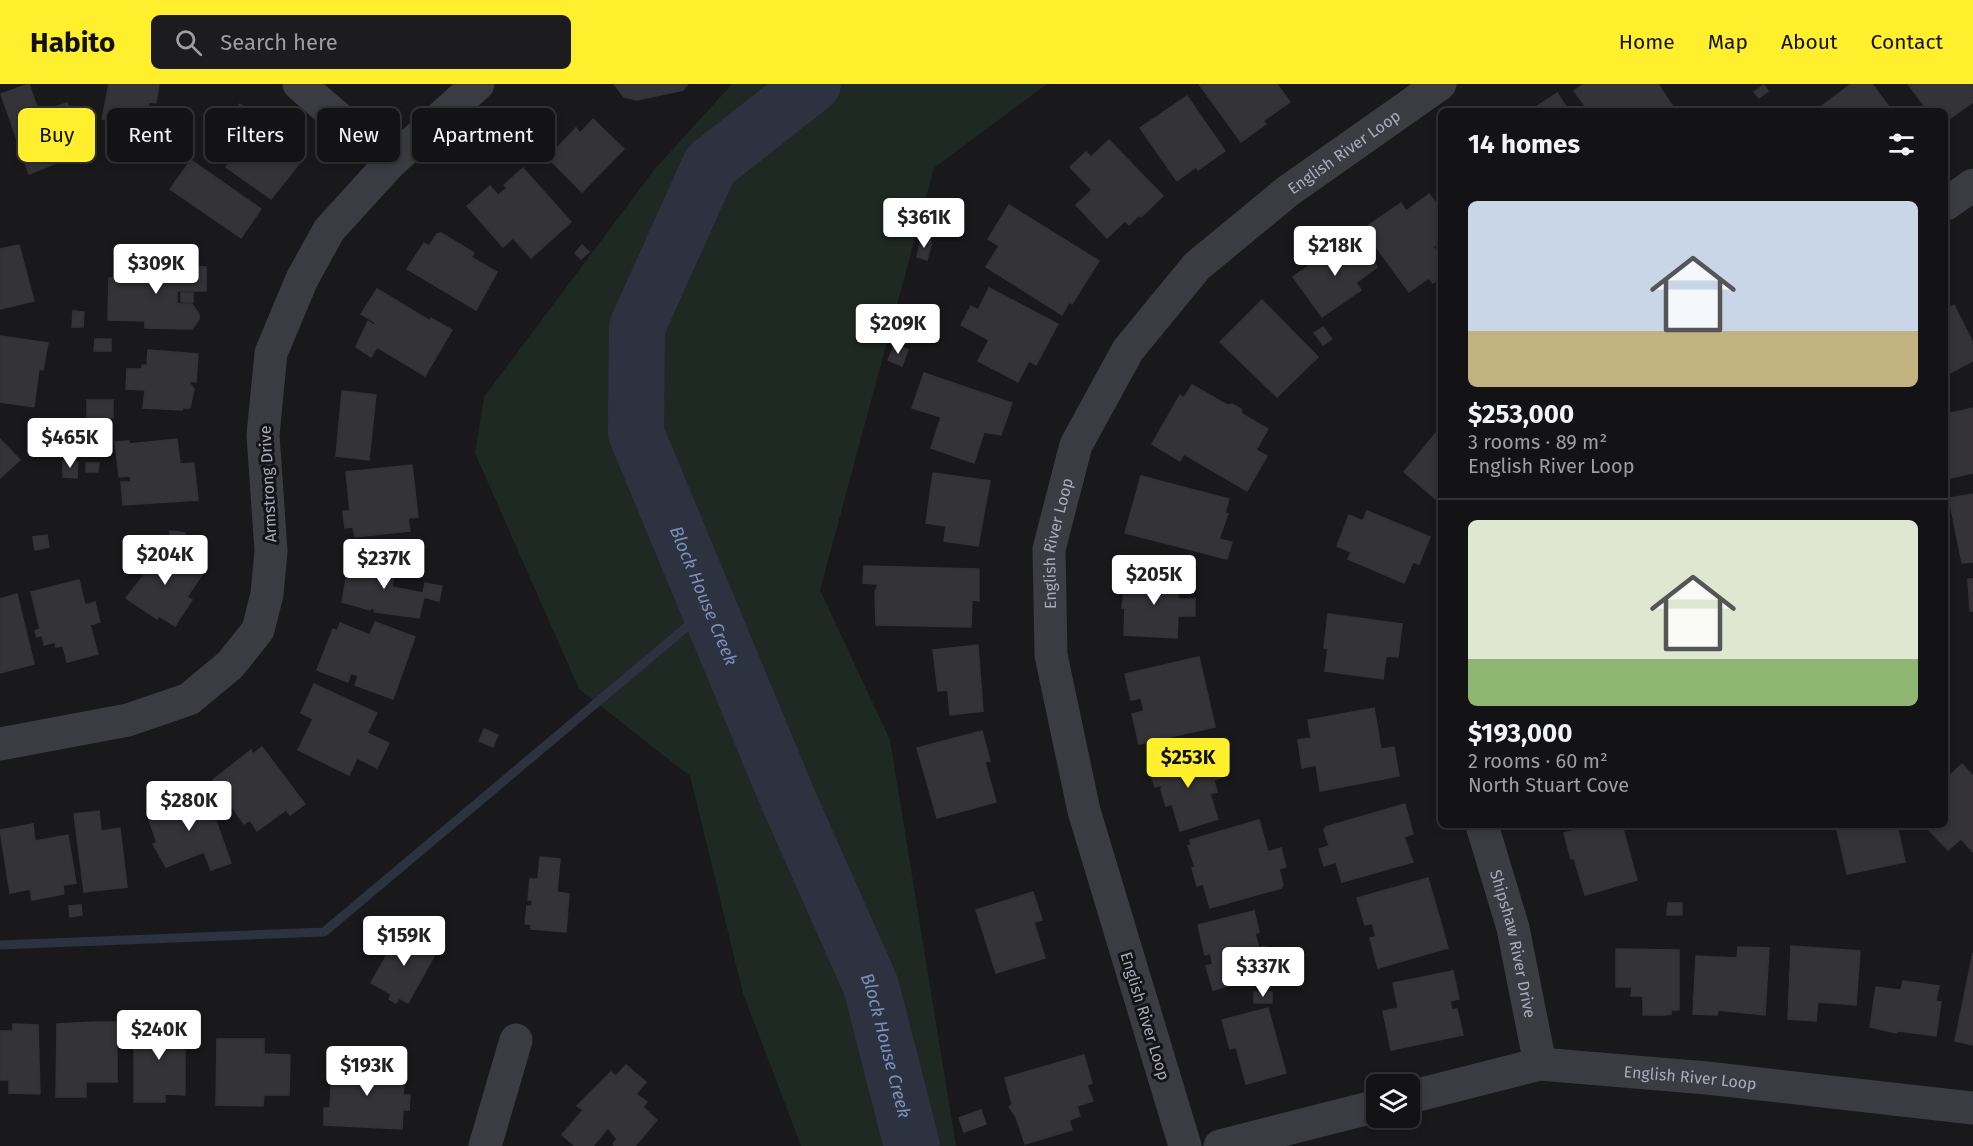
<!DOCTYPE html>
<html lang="en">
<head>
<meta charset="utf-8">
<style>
  body { margin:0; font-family:"Fira Sans",sans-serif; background:#1c1b1d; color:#f1f3f6; height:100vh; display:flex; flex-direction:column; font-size:22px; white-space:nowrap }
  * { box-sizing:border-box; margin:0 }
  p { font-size:20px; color:#9d9ea0 }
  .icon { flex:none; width:33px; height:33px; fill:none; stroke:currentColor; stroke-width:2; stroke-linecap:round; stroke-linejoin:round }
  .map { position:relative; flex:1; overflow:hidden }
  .side { position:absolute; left:1438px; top:24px; width:510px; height:720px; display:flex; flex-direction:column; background:#131214; border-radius:9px; box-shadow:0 3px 9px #0003,0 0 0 2px #323234 }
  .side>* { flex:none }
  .hud { position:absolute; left:18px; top:24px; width:570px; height:54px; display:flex; gap:12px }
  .tools { position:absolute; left:1366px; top:990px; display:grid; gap:12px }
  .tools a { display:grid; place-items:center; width:54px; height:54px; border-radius:9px; background:#131214; box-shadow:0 3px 9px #0003,0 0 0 2px #323234; font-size:30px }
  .price { position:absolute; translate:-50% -51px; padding:0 14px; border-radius:6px; background:#fff; color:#222; font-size:20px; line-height:39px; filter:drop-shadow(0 2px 3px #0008) }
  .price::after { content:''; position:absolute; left:50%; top:36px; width:18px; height:14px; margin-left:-9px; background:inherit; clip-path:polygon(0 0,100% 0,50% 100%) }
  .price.selected { background:#ffef2c; color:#111 }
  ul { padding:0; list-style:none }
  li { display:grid; align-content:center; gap:12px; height:318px; padding:0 30px }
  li+li { border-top:2px solid #323234 }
  li span { display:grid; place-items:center; height:186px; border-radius:9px; color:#555 }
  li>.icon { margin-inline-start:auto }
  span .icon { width:108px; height:108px; fill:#fffc; stroke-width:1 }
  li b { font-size:26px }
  h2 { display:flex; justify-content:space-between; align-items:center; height:72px; padding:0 30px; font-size:26px }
  .chip { padding:0 21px; border-radius:9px; background:#131214; box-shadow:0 3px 9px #0003,0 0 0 2px #323234; font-size:21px; line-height:54px }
  .chip.selected { background:#ffef2c; color:#111 }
  header { display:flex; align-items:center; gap:36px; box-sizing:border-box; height:84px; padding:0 30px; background:#ffef2c; color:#111 }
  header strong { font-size:28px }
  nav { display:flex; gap:33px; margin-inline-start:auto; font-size:21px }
  .search { width:420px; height:54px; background:#1c1b1d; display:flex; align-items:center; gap:15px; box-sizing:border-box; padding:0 21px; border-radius:9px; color:#9d9ea0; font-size:22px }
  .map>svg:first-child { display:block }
  .green { fill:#1f2923 }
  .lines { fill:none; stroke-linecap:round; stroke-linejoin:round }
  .stream { stroke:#2c3240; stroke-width:9 }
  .river { stroke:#2c3240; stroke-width:56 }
  .building { fill:#343337; stroke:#333237; stroke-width:1.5 }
  .minor { stroke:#3b3b42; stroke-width:33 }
  .labels { text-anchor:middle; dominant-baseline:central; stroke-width:6; stroke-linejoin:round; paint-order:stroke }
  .street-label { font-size:16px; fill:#a9aabc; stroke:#141316 }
  .water-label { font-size:18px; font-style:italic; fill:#7d8eba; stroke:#141316 }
</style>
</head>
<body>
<header>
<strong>Habito</strong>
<div class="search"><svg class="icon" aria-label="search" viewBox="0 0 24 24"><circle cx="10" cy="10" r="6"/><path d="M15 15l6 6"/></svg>Search here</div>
<nav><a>Home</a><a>Map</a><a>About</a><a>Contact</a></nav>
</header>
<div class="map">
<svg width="1973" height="1062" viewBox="0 0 1973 1062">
  <rect width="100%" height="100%" fill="#19181b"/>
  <polygon class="green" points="732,0 1047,0 934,84 820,506 890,656 956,1062 801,1062 743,909 690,692 579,605 475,369 484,313 654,86"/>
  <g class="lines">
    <polyline class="stream" points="0,861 324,848 708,525"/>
    <path class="river" id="s1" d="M813,0L710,81L637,243L636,349L788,715L871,902L912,1062"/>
  </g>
  <g class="building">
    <polygon points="29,0 38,26 44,24 46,30 53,28 52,24 67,19 84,68 29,90 1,10"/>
    <polygon points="109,0 159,0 156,19 149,18 144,44 102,35"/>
    <polygon points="614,0 688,0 683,6 637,16 624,13"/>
    <polygon points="1199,0 1277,0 1290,18 1263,37 1266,40 1241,58"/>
    <polygon points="1584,0 1658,0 1672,21 1664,27 1589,27 1574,7"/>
    <polygon points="1851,0 1872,0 1892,27 1819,27 1818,25"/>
    <polygon points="1908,0 1973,0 1973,18 1946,37 1946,27 1928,27"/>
    <polygon points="1764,1 1768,7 1759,14 1754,8"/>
    <polygon points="1557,9 1569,27 1530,27"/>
    <polygon points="1187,12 1225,67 1198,86 1196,83 1177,97 1140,44"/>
    <polygon points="240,20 267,41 258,53 299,80 271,115 226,83 237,70 215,51"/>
    <polygon points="593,35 624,65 582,108 550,76 558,67 556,65 576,44 580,49"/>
    <polygon points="1109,56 1163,112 1141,133 1139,131 1129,141 1125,137 1107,154 1076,121 1092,106 1070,83 1086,68 1091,73"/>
    <polygon points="191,76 261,125 241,154 170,105"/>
    <polygon points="523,84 571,138 531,174 513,154 503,163 467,122 490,102 498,111 507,104 504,101"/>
    <polygon points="1429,110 1442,127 1442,156 1433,163 1442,174 1442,193 1433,199 1429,194 1409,208 1363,145 1401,119 1406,127"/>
    <polygon points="1009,121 1099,177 1072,220 1069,218 1062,231 986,183 999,162 988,155"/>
    <polygon points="441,149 474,169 471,173 497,188 476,226 407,185 424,159 429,162 437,150"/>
    <polygon points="921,155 932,158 927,176 917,173"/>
    <polygon points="1358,155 1377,183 1356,199 1361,206 1322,233 1293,193 1331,166 1339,176 1338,170"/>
    <polygon points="19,161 34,217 0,225 0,165"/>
    <polygon points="582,161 589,168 581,175 575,169"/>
    <polygon points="128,176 170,177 170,182 206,183 206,207 177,207 177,220 192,220 199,230 199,235 192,245 145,244 145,237 108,236 109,194 127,195"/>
    <polygon points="989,204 1058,240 1036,281 1029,277 1018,298 978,277 989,256 961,241 971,222 978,226"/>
    <polygon points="377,205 430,237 431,234 452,246 425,292 377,263 371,273 356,263 368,237 374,241 376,239 361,230"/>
    <rect x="181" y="209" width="12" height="9"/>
    <polygon points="1262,216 1318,273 1277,313 1220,258"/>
    <polygon points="1954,221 1973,259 1973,277 1946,291 1946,225"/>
    <polygon points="73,227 84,228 83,243 72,243"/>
    <polygon points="1323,243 1332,255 1323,261 1314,249"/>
    <polygon points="0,252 48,259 43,286 39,285 34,323 0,318"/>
    <polygon points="95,255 111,255 111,267 94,267"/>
    <polygon points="895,260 908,266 902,282 888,276"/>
    <polygon points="148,266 198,270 196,298 190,297 190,300 194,305 190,324 183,324 182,326 143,324 145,306 126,305 127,285 142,285 142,281 147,281"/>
    <polygon points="924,289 1012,319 1001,351 984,348 974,379 931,364 941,333 912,324"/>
    <polygon points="1192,301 1227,321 1232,320 1241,325 1242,330 1268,345 1256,366 1267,372 1247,407 1184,370 1180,377 1152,360 1180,311 1184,314"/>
    <polygon points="342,307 376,311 369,376 336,372"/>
    <polygon points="87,316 113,316 113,334 87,333"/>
    <polygon points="1973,324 1973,389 1946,395 1946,330"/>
    <polygon points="1440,344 1442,413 1438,417 1404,388"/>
    <polygon points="0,355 20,376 0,394"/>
    <polygon points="177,355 180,380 194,379 198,416 123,421 121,398 131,398 130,392 119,393 115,358 129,357 129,360"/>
    <polygon points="63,377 78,378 77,394 63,393"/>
    <polygon points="86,379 99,379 98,388 86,388"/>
    <polygon points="412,381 418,433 408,434 410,447 355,453 353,443 345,444 343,427 350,427 346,388"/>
    <polygon points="933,389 990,397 978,462 944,457 946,442 926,439"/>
    <polygon points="1141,392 1229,415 1225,429 1228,430 1219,455 1232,458 1227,475 1125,449"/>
    <polygon points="1973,410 1973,478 1962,479 1949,414"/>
    <polygon points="1367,427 1430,453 1419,480 1413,478 1404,499 1348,475 1351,468 1337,462 1349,431 1363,437"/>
    <polygon points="170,447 185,449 184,463 169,462"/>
    <polygon points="47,451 49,463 35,466 33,453"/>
    <polygon points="152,458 202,491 187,513 192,516 175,542 159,532 157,535 126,514 148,486 144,482 150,474 145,470"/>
    <polygon points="360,471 396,479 392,503 423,509 425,499 442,502 439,517 424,513 419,534 374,528 375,525 370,524 370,526 342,518 347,490 352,491 355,475 360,476"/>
    <polygon points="864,482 979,485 979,517 972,516 971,543 876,541 875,508 878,500 863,499"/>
    <polygon points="1126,491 1179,494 1178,515 1195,515 1195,532 1178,532 1177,554 1124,551 1125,524 1122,524"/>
    <polygon points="1968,495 1973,495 1973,527 1970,527"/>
    <polygon points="79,496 85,521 95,518 100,538 90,541 98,570 67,578 63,562 56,563 55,558 44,561 42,551 37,553 35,547 40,545 31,508"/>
    <polygon points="17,510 34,580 0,589 0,515"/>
    <polygon points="1328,530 1402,540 1398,573 1386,572 1383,595 1325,587 1328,564 1324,564"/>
    <polygon points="375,538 415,553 393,615 355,601 358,592 351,589 348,598 317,586 333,545 337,547 340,539 370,551"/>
    <polygon points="978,561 983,627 950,631 948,606 938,607 933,566"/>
    <polygon points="1199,573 1215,643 1139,660 1132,630 1144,627 1141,614 1131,616 1125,590"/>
    <polygon points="314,600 377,629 367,649 389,659 377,684 357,674 349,691 298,666 313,635 301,629"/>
    <polygon points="1374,624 1381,665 1394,663 1399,692 1320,707 1316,681 1302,684 1298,656 1311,654 1308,636"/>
    <polygon points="484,645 498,651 493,663 479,657"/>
    <polygon points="982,647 990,677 985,678 996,718 937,734 917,664"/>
    <polygon points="262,663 305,720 290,731 286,726 257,747 250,736 244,740 213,696 251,666 253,670"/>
    <polygon points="1198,668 1202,679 1215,675 1221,694 1214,696 1217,708 1210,710 1218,735 1180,747 1172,720 1166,722 1161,706 1162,701 1155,703 1149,683"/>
    <polygon points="1962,680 1973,692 1973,768 1961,755 1948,766 1924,741 1946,741 1946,695"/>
    <polygon points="200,705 213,738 216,737 231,779 211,786 204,768 166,783 153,760 157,759 149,736 166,729 163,722 172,719 170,716"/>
    <polygon points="1405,720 1413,750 1404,753 1413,778 1342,798 1336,778 1324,782 1319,765 1329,762 1324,746 1326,743"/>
    <polygon points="99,727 101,747 120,744 127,803 84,808 74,730"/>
    <polygon points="1259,736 1268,768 1281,764 1286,783 1279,785 1283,801 1281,804 1210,824 1203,800 1197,802 1192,784 1195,783 1188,762 1191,761 1190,756"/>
    <polygon points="33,740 35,757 68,751 76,799 63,801 64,810 32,816 30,805 10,809 0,746"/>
    <polygon points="1593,741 1622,741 1637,796 1585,811 1574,774 1571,775 1564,749"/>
    <polygon points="1836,741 1897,741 1905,778 1847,790"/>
    <polygon points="540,773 560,775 557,808 569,810 566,848 531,845 531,840 525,840 527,822 532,822 532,817 528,816 530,795 538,795"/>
    <polygon points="1428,794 1448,864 1378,884 1370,854 1376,853 1372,839 1365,841 1357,814"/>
    <polygon points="1033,808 1042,836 1034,838 1045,874 996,889 976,826"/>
    <polygon points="1668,819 1682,819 1682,831 1667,831"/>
    <polygon points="81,821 82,831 70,833 69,822"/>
    <polygon points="1254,827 1259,848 1255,850 1259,864 1264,862 1272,890 1213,906 1206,882 1213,880 1210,869 1205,871 1198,841"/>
    <polygon points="401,846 437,867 408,919 399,914 396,919 389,915 391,910 371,899"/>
    <polygon points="1791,862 1860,867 1856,921 1818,918 1816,937 1788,935"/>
    <polygon points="1738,863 1769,864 1765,931 1718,926 1717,931 1693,930 1696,872 1737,874"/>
    <polygon points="1616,865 1679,866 1679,926 1671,926 1671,930 1664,931 1643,931 1643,912 1631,912 1632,903 1616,903"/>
    <polygon points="1973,869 1973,961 1955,957"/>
    <polygon points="1453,887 1459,915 1450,917 1452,926 1457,925 1463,951 1391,966 1383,927 1398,924 1393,899"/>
    <polygon points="1903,897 1939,902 1936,917 1941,918 1936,952 1899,947 1896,949 1870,943 1876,903 1901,906"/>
    <rect x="1254" y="908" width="18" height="11"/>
    <polygon points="1268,924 1286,989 1246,1000 1236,963 1230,965 1222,936"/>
    <polygon points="143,934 181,935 180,959 185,959 185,1011 165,1010 165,1018 134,1018 134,956 143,956"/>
    <polygon points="94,938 117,938 117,998 86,998 86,1013 56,1013 57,940"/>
    <polygon points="13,940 38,941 40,1010 9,1009 9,996 0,996 0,947 13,947"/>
    <polygon points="217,955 264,955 264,970 290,971 289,1011 264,1011 263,1022 216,1021"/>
    <polygon points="1084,971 1092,999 1087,1001 1093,1017 1077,1022 1080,1032 1069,1036 1072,1046 1025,1060 1016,1033 1009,1023 1012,1020 1005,994"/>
    <polygon points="332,981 405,984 403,1011 410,1011 409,1026 403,1026 402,1045 324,1041 324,1024 330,1024"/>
    <polygon points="626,981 646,998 636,1010 647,1018 643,1023 657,1036 635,1062 615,1062 613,1060 617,1055 608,1044 593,1062 575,1062 562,1051 583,1026 577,1022 611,988 616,992"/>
    <polygon points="981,1026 986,1040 964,1048 959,1034"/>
  </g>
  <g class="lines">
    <g class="minor">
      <polyline points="299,0 390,79"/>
      <polyline points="1946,120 1973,101"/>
      <polyline points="0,660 128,636 189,615 230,581 258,546 267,510 271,467 263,351 271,269 302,195 329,146 390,79 478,0"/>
      <path id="s2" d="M1482,741L1513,844L1540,980"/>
      <path id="s3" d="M1410,1013L1540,980L1707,994L1973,1024"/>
      <polyline points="485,1062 516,956"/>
      <path id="s4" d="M1185,1062L1084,727L1051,571L1049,465L1076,361L1128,266L1197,182L1288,107L1440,0"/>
      <polyline points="1220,1062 1377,1022"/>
    </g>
  </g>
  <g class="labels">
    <g class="street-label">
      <text stroke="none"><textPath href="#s4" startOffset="1126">English River Loop</textPath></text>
      <text transform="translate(268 400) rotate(-93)">Armstrong Drive</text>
      <text stroke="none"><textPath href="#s4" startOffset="622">English River Loop</textPath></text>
      <text stroke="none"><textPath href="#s2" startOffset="123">Shipshaw River Drive</textPath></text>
      <text transform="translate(1145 932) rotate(73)">English River Loop</text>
      <text stroke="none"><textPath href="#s3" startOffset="285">English River Loop</textPath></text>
    </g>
    <g class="water-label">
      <text stroke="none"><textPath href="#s1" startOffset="591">Block House Creek</textPath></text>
      <text stroke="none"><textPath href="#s1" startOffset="1077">Block House Creek</textPath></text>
    </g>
  </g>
</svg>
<div class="tools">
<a><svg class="icon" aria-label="layers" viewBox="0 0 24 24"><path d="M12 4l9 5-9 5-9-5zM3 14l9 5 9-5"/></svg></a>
</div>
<b class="price" style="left:924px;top:165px">$361K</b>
<b class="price" style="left:1335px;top:193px">$218K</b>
<b class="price" style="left:156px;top:211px">$309K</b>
<b class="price" style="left:898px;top:271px">$209K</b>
<b class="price" style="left:70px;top:385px">$465K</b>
<b class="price" style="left:165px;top:502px">$204K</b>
<b class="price" style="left:384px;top:506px">$237K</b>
<b class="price" style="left:1154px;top:522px">$205K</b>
<b class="price selected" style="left:1188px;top:705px">$253K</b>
<b class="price" style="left:189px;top:748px">$280K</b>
<b class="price" style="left:404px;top:883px">$159K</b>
<b class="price" style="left:1263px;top:914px">$337K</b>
<b class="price" style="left:159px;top:977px">$240K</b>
<b class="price" style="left:367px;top:1013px">$193K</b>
<div class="hud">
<a class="chip selected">Buy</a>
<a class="chip">Rent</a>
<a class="chip">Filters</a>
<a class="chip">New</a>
<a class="chip">Apartment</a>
</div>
<section class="side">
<h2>14 homes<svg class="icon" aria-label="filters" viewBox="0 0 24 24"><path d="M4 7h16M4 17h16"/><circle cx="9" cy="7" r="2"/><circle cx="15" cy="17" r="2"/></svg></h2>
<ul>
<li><span style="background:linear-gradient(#c9d6e8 70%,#c2b280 0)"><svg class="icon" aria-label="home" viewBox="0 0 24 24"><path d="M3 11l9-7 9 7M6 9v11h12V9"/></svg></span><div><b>$253,000</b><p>3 rooms · 89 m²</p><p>English River Loop</p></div></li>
<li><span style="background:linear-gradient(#dfe7d0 75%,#8fb573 0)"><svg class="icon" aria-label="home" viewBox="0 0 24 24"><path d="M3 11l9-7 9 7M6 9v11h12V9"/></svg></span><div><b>$193,000</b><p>2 rooms · 60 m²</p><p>North Stuart Cove</p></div></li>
</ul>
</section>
</div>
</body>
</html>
